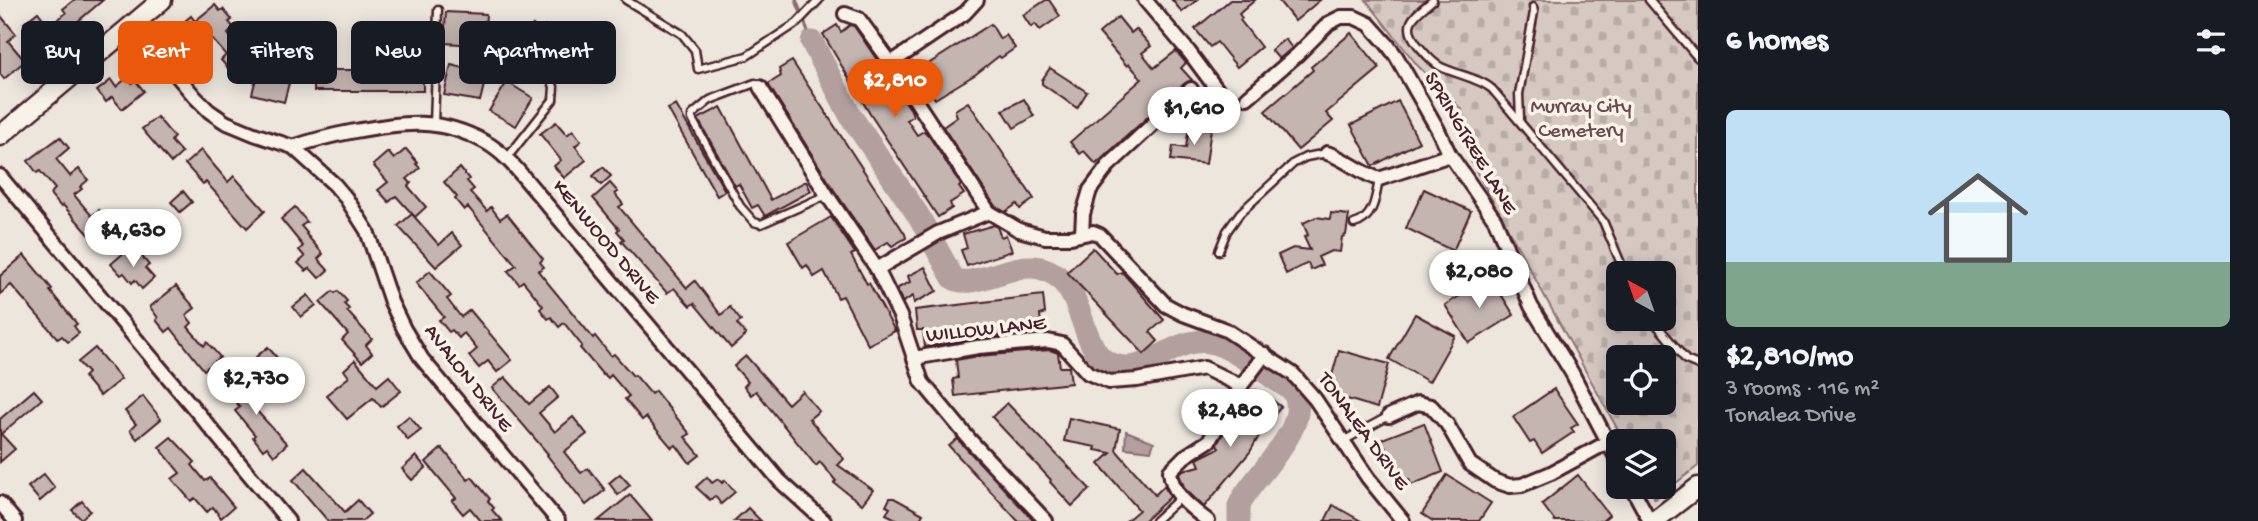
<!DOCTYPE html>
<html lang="en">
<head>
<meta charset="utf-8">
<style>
  body { margin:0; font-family:"Gochi Hand",sans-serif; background:#20242c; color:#f1f3f6; height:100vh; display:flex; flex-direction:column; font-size:26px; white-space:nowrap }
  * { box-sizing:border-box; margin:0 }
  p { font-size:23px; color:#9ea1a6 }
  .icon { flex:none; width:38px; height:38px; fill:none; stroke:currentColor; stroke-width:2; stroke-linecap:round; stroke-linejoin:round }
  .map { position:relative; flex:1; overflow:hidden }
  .drawer { display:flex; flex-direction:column; background:#171b24; width:560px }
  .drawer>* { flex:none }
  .guide { position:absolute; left:21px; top:21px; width:665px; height:63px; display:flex; gap:14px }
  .needle { width:46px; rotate:320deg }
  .buttons { position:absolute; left:1606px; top:261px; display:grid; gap:14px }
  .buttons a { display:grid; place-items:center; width:70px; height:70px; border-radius:10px; background:#171b24; box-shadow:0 4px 18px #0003; font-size:35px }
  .price { position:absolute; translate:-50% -60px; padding:0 16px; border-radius:24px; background:#fff; color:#222; font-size:23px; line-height:46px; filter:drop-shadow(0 2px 4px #0008) }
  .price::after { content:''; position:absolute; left:50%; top:42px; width:21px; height:16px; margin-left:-10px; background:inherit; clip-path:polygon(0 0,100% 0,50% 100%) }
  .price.selected { background:#ea580c; color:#fff }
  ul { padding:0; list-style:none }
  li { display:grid; align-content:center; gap:14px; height:371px; padding:0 28px }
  li span { display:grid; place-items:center; height:217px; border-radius:10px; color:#555 }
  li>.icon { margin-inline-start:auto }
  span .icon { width:126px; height:126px; fill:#fffc; stroke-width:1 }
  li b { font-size:30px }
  h2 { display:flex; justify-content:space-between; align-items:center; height:84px; padding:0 28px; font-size:30px }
  .pill { padding:0 24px; border-radius:10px; background:#171b24; box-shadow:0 4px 18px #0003; font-size:24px; line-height:63px }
  .pill.selected { background:#ea580c; color:#fff }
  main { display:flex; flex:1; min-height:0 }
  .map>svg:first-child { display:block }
  .cemetery { fill:url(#cemetery-stones); stroke:#907476; stroke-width:2; fill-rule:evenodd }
  .water { fill:#b39f9d; stroke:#896c6f; stroke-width:2 }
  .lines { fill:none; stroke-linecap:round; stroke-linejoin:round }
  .stream { stroke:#896c6f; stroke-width:3.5 }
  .river { stroke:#b39f9d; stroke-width:23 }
  .building { fill:#c4b5b0; stroke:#4a1f2b; stroke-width:2 }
  .lane-casing { stroke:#4a1f2b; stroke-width:11 }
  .street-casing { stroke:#4a1f2b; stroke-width:18 }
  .secondary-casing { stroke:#4a1f2b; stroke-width:23 }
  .lane { stroke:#f7f3e8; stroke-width:6 }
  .street { stroke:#f7f3e8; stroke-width:12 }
  .secondary { stroke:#f7f3e8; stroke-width:18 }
  .labels { text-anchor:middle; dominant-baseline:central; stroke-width:7; stroke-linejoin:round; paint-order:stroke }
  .park-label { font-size:21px; fill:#6d4a51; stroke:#f7f3e8 }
  .street-label { font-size:21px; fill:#4a1f2b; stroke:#f7f3e8 }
</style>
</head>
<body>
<main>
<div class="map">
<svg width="1698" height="521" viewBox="0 0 1698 521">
  <defs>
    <pattern id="cemetery-stones" width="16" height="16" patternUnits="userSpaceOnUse" patternTransform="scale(1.75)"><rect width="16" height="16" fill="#d5c9c2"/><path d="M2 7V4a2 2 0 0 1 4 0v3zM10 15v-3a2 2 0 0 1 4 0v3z" fill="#b8aca7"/></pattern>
  </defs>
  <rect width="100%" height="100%" fill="#ece6dd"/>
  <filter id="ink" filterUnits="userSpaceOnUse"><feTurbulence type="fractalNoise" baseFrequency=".0143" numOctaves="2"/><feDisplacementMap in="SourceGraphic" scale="14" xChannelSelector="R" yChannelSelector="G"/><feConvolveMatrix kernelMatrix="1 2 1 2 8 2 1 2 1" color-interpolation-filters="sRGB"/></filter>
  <g filter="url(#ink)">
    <path class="cemetery" d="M1366,0H1698V466L1655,499L1649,487L1664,486V441H1624L1469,158L1462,110L1418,66ZM1619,273H1664V318H1619ZM1619,357H1664V402H1619Z"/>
    <polygon class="water" points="1126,431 1154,442 1151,451 1125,448"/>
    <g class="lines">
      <polyline class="stream" points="796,0 812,42"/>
      <path class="river" d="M812,42L850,115L918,215L953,278C972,291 1012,261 1040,268C1087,279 1077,348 1109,363C1147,380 1171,336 1209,342C1233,346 1270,377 1292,390C1315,423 1259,470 1243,498L1239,506V521"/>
    </g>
    <g class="building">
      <polygon points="74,0 103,0 62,35 64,38 47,51 24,23 38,12 49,26 66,13 63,9"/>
      <polygon points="1046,0 1049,0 1060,16 1040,30 1035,24 1031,27 1023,15"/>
      <polygon points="1172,0 1197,0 1182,12"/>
      <polygon points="1230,0 1255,0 1239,14 1242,18 1240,20 1261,47 1237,67 1217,42 1210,47 1195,29"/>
      <polygon points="1278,0 1320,0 1295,21"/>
      <polygon points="215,5 220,11 223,9 232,20 229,22 234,28 228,34 255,64 238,80 221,60 226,55 211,38 209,40 201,31 185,42 174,30 191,16 195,21"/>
      <polygon points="446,12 486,14 485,29 478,29 477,45 444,43"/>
      <polygon points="0,15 16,34 8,41 25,61 4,79 0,74"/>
      <polygon points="1118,17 1131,33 1136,29 1151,46 1142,53 1154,68 1176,51 1186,63 1181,68 1192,80 1185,83 1096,164 1084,151 1080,154 1070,142 1142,79 1129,64 1127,66 1099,33"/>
      <polygon points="991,24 1000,39 1006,35 1015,48 1001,58 999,56 976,74 935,99 927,86 932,82 922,68"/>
      <polygon points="533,25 539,31 545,26 555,36 549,42 560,54 537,75 517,51 519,50 513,43"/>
      <polygon points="837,25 841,32 850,25 854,26 911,110 913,116 907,120 917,135 924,131 929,136 961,185 959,187 964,194 950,203 952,208 938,217 870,114 823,34"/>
      <polygon points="1351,33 1380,68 1326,113 1333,121 1298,150 1265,111 1313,70 1311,67"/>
      <polygon points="1285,39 1292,48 1279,59 1271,50"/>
      <polygon points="792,61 905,234 906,238 892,246 888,242 875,250 834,190 768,84 781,76 779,69"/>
      <polygon points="413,62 423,62 423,91 314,91 314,70 389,70 389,67 413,67"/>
      <polygon points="451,65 487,73 480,101 444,95"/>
      <polygon points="1050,68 1087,92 1077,108 1042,84 1042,80"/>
      <polygon points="257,74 289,83 284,102 252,94"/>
      <polygon points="128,77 132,83 135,80 144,91 122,109 112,97 106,102 97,91 111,80 116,87"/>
      <polygon points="507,82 533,98 516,126 489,111"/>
      <polygon points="1024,99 1034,116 1014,128 1003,110"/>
      <polygon points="1398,101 1419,142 1373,166 1351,125"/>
      <polygon points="968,102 1034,199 1020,209 1017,204 1005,212 995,206 943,127 957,117 955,110"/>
      <polygon points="676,105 725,191 717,196 668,109"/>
      <polygon points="721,107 771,200 806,181 811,191 765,216 758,205 752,208 739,184 735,186 698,119"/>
      <polygon points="157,117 174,137 171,141 182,153 171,163 142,129"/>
      <polygon points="556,122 567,135 573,130 581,141 575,146 586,160 564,178 554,166 561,160 540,134"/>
      <polygon points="1189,126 1211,129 1206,164 1171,160 1173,146 1186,148"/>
      <polygon points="60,137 69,148 56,159 70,176 79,169 88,180 80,187 82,189 74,195 92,216 99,210 111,225 94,240 63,205 61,207 50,194 55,189 40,171 37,173 28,161"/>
      <polygon points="406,149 418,163 416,164 420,168 407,179 411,183 408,186 426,207 415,217 396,196 389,202 378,190 388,182 373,165 388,152 394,159"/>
      <polygon points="201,150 228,182 234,176 265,211 247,228 206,182 203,184 185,164"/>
      <polygon points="603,167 611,176 601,185 593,176"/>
      <polygon points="460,168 469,179 467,181 474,189 470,192 487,211 491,207 500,219 507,214 543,259 540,262 544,267 538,271 593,338 595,336 611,356 614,354 633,376 635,375 651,394 655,391 690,434 685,437 700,455 690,463 676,445 672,448 646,417 642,420 625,399 629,396 611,375 608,378 604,374 603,375 580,348 582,346 564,323 559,327 551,317 548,319 540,309 543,306 523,281 519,284 508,271 516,265 468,207 464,210 455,199 457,197 444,182"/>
      <polygon points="610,183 618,192 615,194 623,204 619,207 687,288 695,281 721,315 730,307 741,321 737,324 746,335 731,348 694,303 690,306 674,288 667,293 621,241 624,239 617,231 619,229 593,198"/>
      <polygon points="1424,189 1471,211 1453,251 1406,228"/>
      <polygon points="183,191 192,202 180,212 171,202"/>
      <polygon points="295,207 307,222 301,226 307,233 306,234 323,254 318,259 328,270 319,278 310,268 306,271 298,263 305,257 299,250 303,246 281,219"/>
      <polygon points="1331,213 1349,215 1346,235 1342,237 1340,252 1331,251 1318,257 1322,265 1311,270 1308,263 1286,274 1278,255 1293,248 1310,250 1304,237 1308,235 1303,223 1316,217 1330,219"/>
      <polygon points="412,214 439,245 452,233 462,245 436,267 398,226"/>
      <polygon points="831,217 855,253 851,255 867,284 869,283 895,331 868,345 843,296 838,298 824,271 814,277 807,265 803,268 788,242"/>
      <polygon points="994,225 997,227 1001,237 1006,235 1012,251 967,266 961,250 967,248 963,234"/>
      <polygon points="1093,248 1117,274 1122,272 1164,320 1150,332 1158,341 1144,354 1067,272"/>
      <polygon points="127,250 134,259 140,254 149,265 145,268 154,278 142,289 135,280 132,283 124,273 121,275 111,264"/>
      <polygon points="24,255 52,289 50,291 77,324 74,326 79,333 68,342 62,336 58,339 11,285 0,294 0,276"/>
      <polygon points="925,267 937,291 914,303 913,296 903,302 896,289 910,282 908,276"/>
      <polygon points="430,271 451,296 447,299 461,317 470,310 512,360 497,372 488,361 479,368 469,356 477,349 464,333 459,338 452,330 449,332 439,320 444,317 416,283"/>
      <polygon points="1490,277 1514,315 1469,343 1445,305"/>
      <polygon points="176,286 195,308 186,315 192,323 188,327 204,346 207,342 220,357 204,370 171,328 166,332 156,320 158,318 150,307"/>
      <polygon points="333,291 335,293 338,291 347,301 344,304 349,309 347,311 372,339 366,345 372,353 362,362 342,340 348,334 320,302"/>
      <polygon points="308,295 316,305 301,317 293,307"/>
      <polygon points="1043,295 1045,313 1040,315 1042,332 1039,333 977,338 925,347 923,330 917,330 915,310"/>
      <polygon points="1415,314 1455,336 1429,382 1389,359"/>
      <polygon points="268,347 278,359 266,370 256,357"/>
      <polygon points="95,348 121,379 100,396 84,377 88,373 78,362"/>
      <polygon points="1050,350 1058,353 1060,367 1069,367 1071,383 955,396 953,379 958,378 956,360 979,356"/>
      <polygon points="1339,350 1389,364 1377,408 1334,395 1335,392 1328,390"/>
      <polygon points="746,356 788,404 802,391 819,411 809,419 844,459 838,465 873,490 862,504 834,483 836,481 820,462 816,466 756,391 751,395 744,386 748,382 734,366"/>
      <polygon points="355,360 377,386 389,376 401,391 381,407 373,398 347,419 326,395 349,377 344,370"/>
      <polygon points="244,376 265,400 255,409 287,444 274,456 267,447 263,450 253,437 255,435 235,411 240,407 234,400 238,397 230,388"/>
      <polygon points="505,377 529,404 550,387 558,397 539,413 555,432 573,417 587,434 564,452 581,473 588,468 605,490 586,505 547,455 548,454 492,388"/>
      <polygon points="1554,389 1578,424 1571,428 1574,432 1542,453 1534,441 1530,443 1513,417"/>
      <polygon points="34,390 42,399 1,434 15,449 0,462 0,419"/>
      <polygon points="1254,390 1257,390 1261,402 1266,395 1281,407 1264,427 1250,452 1204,507 1185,489 1179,474 1183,470 1200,466 1197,459 1219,448 1217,444 1224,432 1232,429 1230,423 1235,413 1248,408 1244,398 1247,393"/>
      <polygon points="143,396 161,419 137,439 130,430 136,424 125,411"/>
      <polygon points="1007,403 1090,489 1072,506 1050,482 1051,480 992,417"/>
      <polygon points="409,416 421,430 408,440 397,426"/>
      <polygon points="1069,418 1120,429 1116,450 1155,495 1164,486 1170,497 1144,521 1126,521 1139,510 1099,464 1111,453 1095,450 1096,447 1064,441"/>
      <polygon points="1424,423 1443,472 1411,485 1409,479 1399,483 1382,439"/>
      <polygon points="171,437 195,462 192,465 205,481 210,478 234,507 221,518 213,507 207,512 195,498 191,501 172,479 180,473 159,447"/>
      <polygon points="957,439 964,446 1034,521 1018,521 949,446"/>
      <polygon points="442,448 468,480 472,477 490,499 488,501 494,508 492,510 502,521 481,521 470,508 463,514 452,501 456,498 426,462"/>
      <polygon points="416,456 426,468 412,480 402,469"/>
      <polygon points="306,468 345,512 358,500 370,514 362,521 328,521 293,480"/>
      <polygon points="44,474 55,488 40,501 28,487"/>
      <polygon points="620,474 630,485 618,495 609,483"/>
      <polygon points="1447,475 1491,503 1479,521 1433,521 1422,514"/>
      <polygon points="1578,475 1609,515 1602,521 1555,521 1542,504"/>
      <polygon points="707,477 712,483 718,479 722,483 725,480 735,492 721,504 715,496 710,500 696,487"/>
      <polygon points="630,495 652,521 598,521"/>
      <polygon points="890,498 894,498 923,514 919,521 900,521 886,514 890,508 886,506"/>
      <polygon points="82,501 90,511 81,519 72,510"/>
      <polygon points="1333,505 1361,521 1325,521"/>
      <polygon points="748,508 761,521 734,521"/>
    </g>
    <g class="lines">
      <g class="lane-casing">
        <g id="lane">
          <polyline points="626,0 682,34 695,50 698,69 747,56 797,23 819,0"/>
          <path d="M1433,0C1417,14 1400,22 1417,44C1424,52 1431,62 1441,67C1458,75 1479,78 1492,89L1603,221L1625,273"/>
          <polyline points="1649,0 1698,58"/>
          <polyline points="760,87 755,83 710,100 692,115 692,119 740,206 754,222 761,224 827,195"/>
          <polyline points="1520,119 1519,94 1534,12 1533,7"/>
          <polyline points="434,124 438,10"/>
          <polyline points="507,158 553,100 554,87 550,76"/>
          <path d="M1354,224C1374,219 1376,196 1379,179"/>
          <polyline points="1219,251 1227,231 1240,213 1294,163 1306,157 1327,153"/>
          <polyline points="1651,318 1686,360 1698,365"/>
          <polyline points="1343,441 1389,416"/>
          <polyline points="1155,521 1180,498"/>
        </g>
      </g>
      <g class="street-casing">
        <g id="street">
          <polyline points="1145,0 1189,52 1224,99"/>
          <polyline points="845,14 859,19 891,63 989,212 1019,230 1045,237 1071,237 1093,232 1100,235 1166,305 1183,314 1226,330 1293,374 1315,399 1368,478 1403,521"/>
          <polyline points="133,24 195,97 209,111 225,122 254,134 293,147 335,185 346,198 367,231 391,302 404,329 422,359 558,521"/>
          <polyline points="891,63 965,13 977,0"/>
          <polyline points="760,87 827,195 877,269 900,316 922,382 970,440 1046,521"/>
          <polyline points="1247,98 1297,55 1329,23 1341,17 1354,17 1369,24 1387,44 1396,56 1437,128 1450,155 1495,220 1531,306 1572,373 1619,463"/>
          <path d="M293,147C313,140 334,135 355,131C403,122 440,117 485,142C507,154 522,176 538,194L780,481L824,521"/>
          <path d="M1327,153C1346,159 1360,173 1379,179L1450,155"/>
          <polyline points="0,176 288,521"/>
          <polyline points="1082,234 1083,214 1090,190 1108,166 1191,89"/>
          <polyline points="877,269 938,233 989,212"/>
          <path d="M914,358L978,347L1048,341L1062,344L1088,373L1109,382L1137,380L1204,368L1241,386L1209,441L1184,457L1170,471C1172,495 1190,507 1208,521"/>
          <polyline points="1241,386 1265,354"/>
          <polyline points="1389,416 1418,403 1431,406 1447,424 1470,464 1495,481 1510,486 1522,485 1551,473 1608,442"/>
          <polyline points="1631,486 1650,521"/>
          <polyline points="0,503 15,521"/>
        </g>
      </g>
      <g class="secondary-casing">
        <g id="secondary">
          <polyline points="0,136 162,0"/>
          <polyline points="1654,521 1698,487"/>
        </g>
      </g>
      <use href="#lane" class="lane"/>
      <use href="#street" class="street"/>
      <use href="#secondary" class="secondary"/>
    </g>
  </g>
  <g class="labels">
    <g class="park-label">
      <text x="1581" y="108">Murray City<tspan x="1581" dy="24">Cemetery</tspan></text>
    </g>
    <g class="street-label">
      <text transform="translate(1469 144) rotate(59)">SPRINGTREE LANE</text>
      <text transform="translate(605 243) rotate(50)">KENWOOD DRIVE</text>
      <text transform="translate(986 331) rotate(-6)">WILLOW LANE</text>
      <text transform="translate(467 379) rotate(52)">AVALON DRIVE</text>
      <text transform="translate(1362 432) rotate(54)">TONALEA DRIVE</text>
    </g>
  </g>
</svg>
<div class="buttons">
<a><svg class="needle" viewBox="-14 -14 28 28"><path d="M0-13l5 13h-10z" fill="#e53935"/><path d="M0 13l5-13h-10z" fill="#9ea1a6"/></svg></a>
<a><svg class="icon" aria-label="locate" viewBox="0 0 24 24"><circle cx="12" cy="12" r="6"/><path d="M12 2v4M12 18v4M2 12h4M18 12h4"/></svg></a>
<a><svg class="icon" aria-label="layers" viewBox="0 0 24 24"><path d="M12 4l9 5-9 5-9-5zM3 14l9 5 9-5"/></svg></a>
</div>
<b class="price selected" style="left:895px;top:119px">$2,810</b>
<b class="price" style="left:1194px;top:147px">$1,610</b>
<b class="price" style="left:133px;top:269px">$4,630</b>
<b class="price" style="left:1479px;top:310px">$2,080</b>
<b class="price" style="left:256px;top:417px">$2,730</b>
<b class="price" style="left:1230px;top:449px">$2,480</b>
<div class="guide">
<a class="pill">Buy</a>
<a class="pill selected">Rent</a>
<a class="pill">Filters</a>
<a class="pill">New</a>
<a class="pill">Apartment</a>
</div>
</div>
<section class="drawer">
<h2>6 homes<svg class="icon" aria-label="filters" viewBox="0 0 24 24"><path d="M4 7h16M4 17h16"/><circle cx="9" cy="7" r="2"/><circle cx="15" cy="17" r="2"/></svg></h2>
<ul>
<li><span style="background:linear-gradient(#bfe0f5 70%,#7fa58c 0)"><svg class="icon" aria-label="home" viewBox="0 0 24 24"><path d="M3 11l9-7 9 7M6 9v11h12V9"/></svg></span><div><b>$2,810/mo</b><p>3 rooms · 116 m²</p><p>Tonalea Drive</p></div></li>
</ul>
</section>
</main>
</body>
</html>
